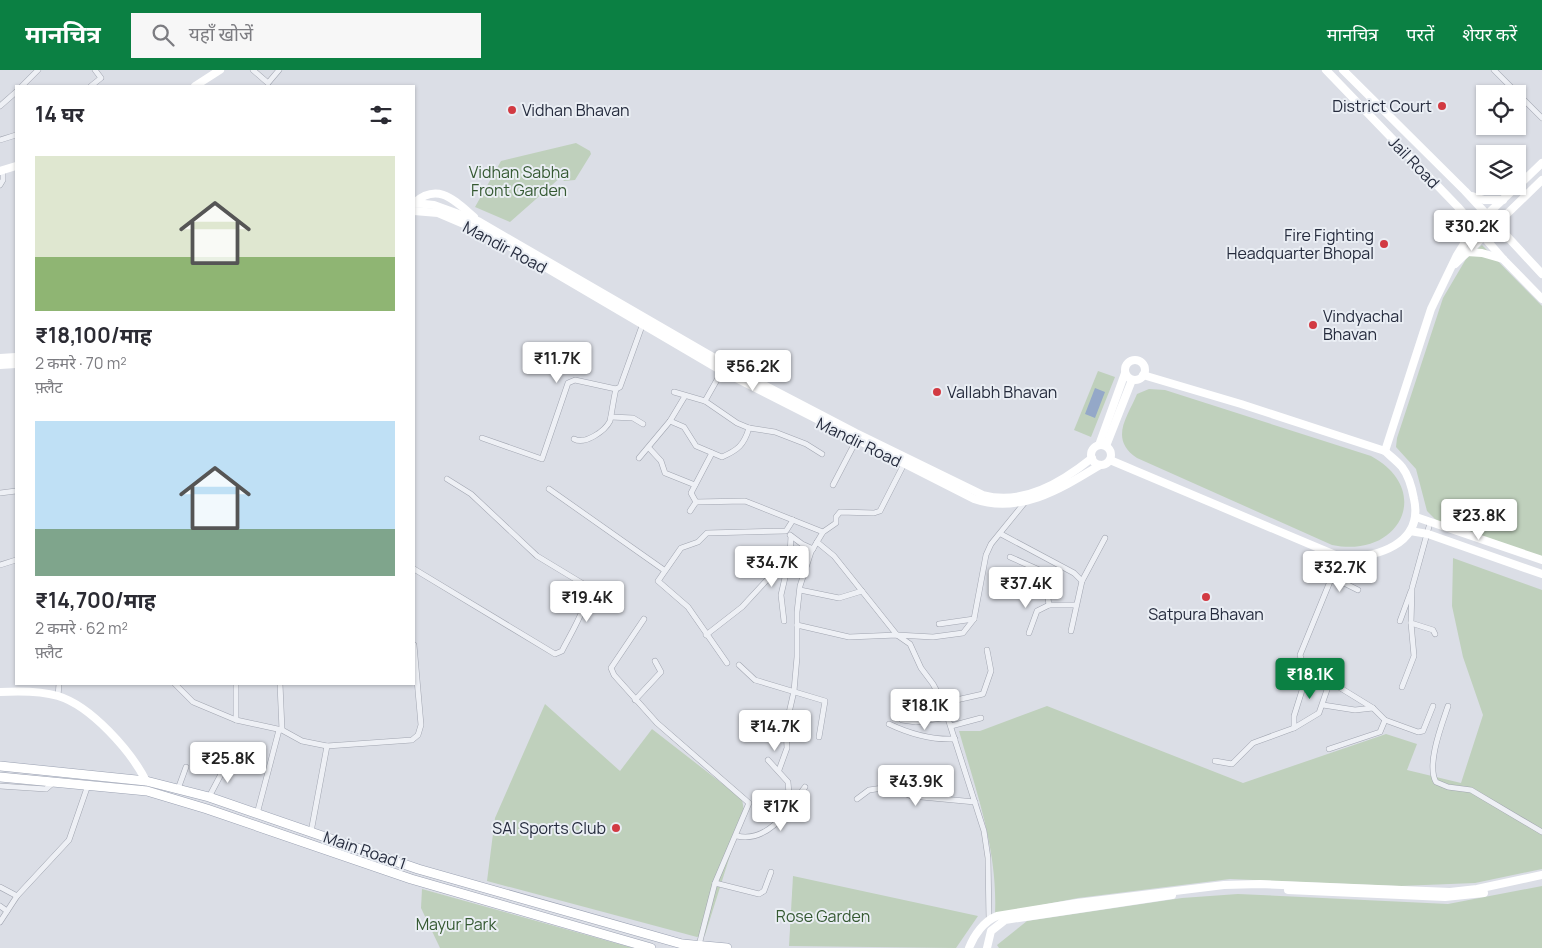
<!DOCTYPE html>
<html lang="hi">
<head>
<meta charset="utf-8">
<style>
  body { margin:0; font-family:Manrope,"Noto Sans Devanagari",sans-serif; background:#f7f7f7; color:#2b2b33; height:100vh; display:flex; flex-direction:column; font-size:19px; white-space:nowrap }
  * { box-sizing:border-box; margin:0 }
  p { font-size:16px; color:#7c7c81 }
  .icon { flex:none; width:28px; height:28px; fill:none; stroke:currentColor; stroke-width:2; stroke-linecap:round; stroke-linejoin:round }
  .map { position:relative; flex:1; overflow:hidden }
  .side { position:absolute; left:15px; top:15px; width:400px; height:600px; display:flex; flex-direction:column; background:#fff; border-radius:0px; box-shadow:0 1px 4px #0004 }
  .side>* { flex:none }
  .tools { position:absolute; left:1476px; top:15px; display:grid; gap:10px }
  .tools a { display:grid; place-items:center; width:50px; height:50px; border-radius:0px; background:#fff; box-shadow:0 1px 4px #0004; font-size:25px }
  .price { position:absolute; translate:-50% -42px; padding:0 11px; border-radius:5px; background:#fff; color:#222; font-size:16px; line-height:32px; filter:drop-shadow(0 1px 2px #0008) }
  .price::after { content:''; position:absolute; left:50%; top:30px; width:15px; height:11px; margin-left:-8px; background:inherit; clip-path:polygon(0 0,100% 0,50% 100%) }
  .price.on { background:#0b8043; color:#fff }
  ul { padding:0; list-style:none }
  li { display:grid; align-content:center; gap:10px; height:265px; padding:0 20px }
  li span { display:grid; place-items:center; height:155px; border-radius:0px; color:#555 }
  li>.icon { margin-inline-start:auto }
  span .icon { width:90px; height:90px; fill:#fffc; stroke-width:1 }
  li b { font-size:21px }
  h2 { display:flex; justify-content:space-between; align-items:center; height:60px; padding:0 20px; font-size:21px }
  header { display:flex; align-items:center; gap:30px; box-sizing:border-box; height:70px; padding:0 25px; background:#0b8043; color:#fff }
  header strong { font-size:24px }
  nav { display:flex; gap:28px; margin-inline-start:auto; font-size:18px }
  .search { width:350px; height:45px; background:#f7f7f7; display:flex; align-items:center; gap:12px; box-sizing:border-box; padding:0 18px; border-radius:0px; color:#7c7c81; font-size:19px }
  .map>svg:first-child { display:block }
  .green { fill:#bfd0bc }
  .water { fill:#94a8c8 }
  .lines { fill:none; stroke-linecap:round; stroke-linejoin:round }
  .street-casing { stroke:#a1a5b0; stroke-width:6 }
  .primary-casing { stroke:#9aa1b2; stroke-width:10 }
  .street { stroke:#eef0f5; stroke-width:5 }
  .secondary { stroke:#fff; stroke-width:8 }
  .primary { stroke:#fff; stroke-width:9 }
  .poi-dot { fill:#d23a42; stroke:#eaeef4; stroke-width:2 }
  .labels { text-anchor:middle; dominant-baseline:central; stroke-width:4; stroke-linejoin:round; paint-order:stroke }
  .poi-label { font-size:16px; fill:#252b3d; stroke:#eaeef4; text-anchor:end }
  .street-label { font-size:16px; fill:#252b3d; stroke:#eaeef4 }
  .park-label { font-size:16px; fill:#355932; stroke:#eaeef4 }
</style>
</head>
<body>
<header>
<strong>मानचित्र</strong>
<div class="search"><svg class="icon" aria-label="search" viewBox="0 0 24 24"><circle cx="10" cy="10" r="6"/><path d="M15 15l6 6"/></svg>यहाँ खोजें</div>
<nav><a>मानचित्र</a><a>परतें</a><a>शेयर करें</a></nav>
</header>
<div class="map">
<svg width="1542" height="878" viewBox="0 0 1542 878">
  <rect width="100%" height="100%" fill="#dbdee6"/>
  <g class="green">
    <polygon points="576,73 590,81 591,84 575,110 564,111 561,107 510,152 475,137 501,91"/>
    <polygon points="1482,175 1542,236 1542,490 1441,455 1427,441 1416,399 1396,377 1397,368 1443,228 1466,189"/>
    <polygon points="1098,301 1115,307 1091,367 1074,360"/>
    <path d="M1149,319L1165,320L1371,386C1434,420 1400,489 1332,475L1137,388C1109,369 1127,348 1137,324Z"/>
    <path d="M1453,488L1542,520V799L1475,813L1400,816L1230,809L1078,828L995,844C998,780 976,721 959,661H980L1047,636L1243,713L1386,664L1417,674L1407,700L1461,713L1483,645L1463,587L1452,536Z"/>
    <polygon points="545,634 620,701 652,659 742,729 744,741 705,865 697,867 487,811 495,748"/>
    <polygon points="793,806 978,846 956,878 789,876"/>
    <polygon points="1542,816 1542,878 999,878 997,875 1027,851 1182,828 1238,824 1448,834"/>
    <polygon points="422,819 633,878 440,878 421,838"/>
  </g>
  <polygon class="water" points="1095,318 1105,322 1095,348 1085,344"/>
  <g class="lines">
    <g class="street-casing">
      <g id="street">
        <polyline points="253,0 268,13 279,0"/>
        <polyline points="1494,0 1542,48"/>
        <polyline points="22,16 38,0"/>
        <polyline points="91,16 101,8 95,0"/>
        <polyline points="0,36 16,22"/>
        <polyline points="0,70 16,65"/>
        <polyline points="0,115 3,110 3,100"/>
        <polyline points="674,322 705,331 737,353 749,358 775,362 806,374 822,384"/>
        <polyline points="705,331 722,301"/>
        <polyline points="611,347 633,348 643,354"/>
        <path d="M670,351L684,357L696,376L722,387C738,380 744,375 749,358"/>
        <polyline points="482,368 542,389 568,313 575,310 616,319 620,317 642,256"/>
        <path d="M574,369C585,375 605,361 610,351C611,347 614,326 616,319"/>
        <polyline points="649,378 661,391 665,403 695,415"/>
        <polyline points="639,388 670,351 685,326"/>
        <polyline points="833,415 856,371"/>
        <polyline points="549,419 664,500"/>
        <polyline points="0,423 16,421"/>
        <polyline points="696,432 745,431 823,462"/>
        <polyline points="690,441 696,432 691,423 712,383"/>
        <polyline points="1430,453 1412,518 1411,553 1433,560 1435,564"/>
        <polyline points="1001,464 1074,503 1082,511 1071,561"/>
        <polyline points="790,465 802,474 813,479"/>
        <polyline points="817,472 834,486 897,565 910,574 921,598 933,614 943,633 984,761 988,788 989,850"/>
        <polyline points="1010,487 1044,502 1049,535 1075,535"/>
        <polyline points="1340,487 1300,585 1303,595 1373,638 1385,650 1418,662 1423,661 1433,636"/>
        <polyline points="0,495 16,490"/>
        <path d="M414,499L555,584L562,581C569,566 593,530 585,515L537,486L471,424L447,409"/>
        <polyline points="1332,507 1358,520"/>
        <polyline points="1082,511 1105,468"/>
        <polyline points="800,520 839,528 862,521"/>
        <polyline points="644,549 611,598 614,605 657,653 749,733 715,813 699,875"/>
        <polyline points="784,551 781,525 790,486"/>
        <polyline points="1400,551 1411,521"/>
        <polyline points="939,554 974,549"/>
        <polyline points="797,555 849,567 897,565 933,567 963,563 974,549 986,485 991,474 1026,431"/>
        <polyline points="1029,563 1037,541 1049,535"/>
        <polyline points="706,565 742,537 790,485 791,466"/>
        <polyline points="727,593 688,537 658,511 681,478 698,472 707,463 786,461 793,450"/>
        <polyline points="739,595 755,610 825,631 819,667"/>
        <polyline points="175,614 193,632 236,650 282,660 302,671 327,676 412,670 418,665 421,655 414,575"/>
        <polyline points="236,614 236,650"/>
        <polyline points="280,614 282,660"/>
        <polyline points="1402,617 1414,586 1411,553"/>
        <polyline points="58,626 59,614"/>
        <polyline points="635,630 661,602 655,591"/>
        <polyline points="943,633 983,624 991,601 987,580"/>
        <polyline points="1323,635 1355,640 1373,638"/>
        <path d="M1448,636C1442,654 1426,695 1436,712L1448,717L1471,720L1542,762"/>
        <polyline points="902,650 916,652 948,647"/>
        <path d="M889,654C910,664 933,670 955,669"/>
        <polyline points="951,656 981,648"/>
        <polyline points="1294,658 1294,646 1309,598"/>
        <polyline points="1329,679 1380,662 1385,650"/>
        <polyline points="768,690 788,712 790,736"/>
        <polyline points="1215,691 1232,694 1253,673 1294,658 1319,643 1330,611"/>
        <polyline points="779,700 787,678 786,656 794,621 797,587 797,542 800,516 811,482 823,462 836,453 836,447 840,442 874,443 880,441 904,394"/>
        <polyline points="0,716 46,719 54,712"/>
        <polyline points="178,719 186,697"/>
        <polyline points="209,727 228,691"/>
        <polyline points="857,729 869,720 890,717 911,726 975,732"/>
        <polyline points="257,744 279,660"/>
        <polyline points="311,762 327,676"/>
        <path d="M737,766C769,773 789,739 805,717"/>
        <polyline points="715,813 759,824 764,821 771,802"/>
        <polyline points="0,817 17,826"/>
        <polyline points="0,836 7,841"/>
        <polyline points="0,852 17,826 69,770 88,715"/>
      </g>
    </g>
    <g class="primary-casing">
      <g id="primary">
        <polyline points="0,696 146,711 209,727 418,799 682,874 727,878"/>
        <polyline points="0,707 147,721 207,739 411,809 651,878"/>
      </g>
    </g>
    <use href="#street" class="street"/>
    <g class="secondary">
      <polyline points="1326,0 1459,138 1503,189 1542,229"/>
      <polyline points="1343,0 1465,121 1542,204"/>
      <polyline points="195,16 220,0"/>
      <polyline points="0,101 16,96"/>
      <polyline points="1518,116 1542,93"/>
      <polyline points="1472,126 1484,130 1503,130"/>
      <path d="M414,133L434,135L478,151L737,301L856,363L983,425C1023,436 1062,412 1092,388"/>
      <path d="M414,133C438,112 454,130 474,147"/>
      <polyline points="1459,139 1464,154 1464,172"/>
      <path d="M414,141L438,143L492,166L722,301L974,429C1020,445 1062,418 1100,395"/>
      <polyline points="1467,182 1482,183 1503,189"/>
      <polyline points="1455,194 1542,110"/>
      <polyline points="0,288 16,287"/>
      <circle cx="1135" cy="300" r="10"/>
      <polyline points="0,295 16,294"/>
      <polyline points="1099,375 1125,303"/>
      <circle cx="1101" cy="385" r="10"/>
      <polyline points="1106,376 1132,310"/>
      <polyline points="1385,381 1431,239 1457,185 1475,156 1517,116"/>
      <path d="M1110,390L1340,487C1376,488 1424,475 1414,429C1412,418 1409,406 1402,397C1397,391 1390,386 1385,381L1241,334L1143,305"/>
      <polyline points="1416,447 1542,490"/>
      <polyline points="1410,461 1428,464 1542,504"/>
      <path d="M0,622C18,621 41,621 58,626C91,636 131,681 146,711"/>
      <polyline points="1288,820 1445,827 1484,823"/>
      <path d="M969,878C974,865 984,851 997,846L1077,833L1224,815L1260,814L1450,822L1477,819L1542,805"/>
      <polyline points="987,878 991,861 1005,850 1172,825"/>
    </g>
    <use href="#primary" class="primary"/>
  </g>
  <g class="poi-dot">
    <circle cx="1442" cy="36" r="5"/>
    <circle cx="512" cy="40" r="5"/>
    <circle cx="1384" cy="174" r="5"/>
    <circle cx="1313" cy="255" r="5"/>
    <circle cx="937" cy="322" r="5"/>
    <circle cx="1206" cy="527" r="5"/>
    <circle cx="616" cy="758" r="5"/>
  </g>
  <g class="labels">
    <g class="poi-label">
      <text x="1432" y="36">District Court</text>
      <text x="522" y="40" text-anchor="start">Vidhan Bhavan</text>
      <text x="1374" y="165">Fire Fighting<tspan x="1374" dy="18">Headquarter Bhopal</tspan></text>
      <text x="1323" y="246" text-anchor="start">Vindyachal<tspan x="1323" dy="18">Bhavan</tspan></text>
      <text x="947" y="322" text-anchor="start">Vallabh Bhavan</text>
      <text x="1206" y="544" text-anchor="middle">Satpura Bhavan</text>
      <text x="606" y="758">SAI Sports Club</text>
    </g>
    <g class="street-label">
      <text transform="translate(1414 92) rotate(46)">Jail Road</text>
      <text transform="translate(505 177) rotate(28)">Mandir Road</text>
      <text transform="translate(859 372) rotate(26)">Mandir Road</text>
      <text transform="translate(365 780) rotate(19)">Main Road 1</text>
    </g>
    <g class="park-label">
      <text x="519" y="102">Vidhan Sabha<tspan x="519" dy="18">Front Garden</tspan></text>
      <text x="823" y="846">Rose Garden</text>
      <text x="456" y="854">Mayur Park</text>
    </g>
  </g>
</svg>
<div class="tools">
<a><svg class="icon" aria-label="locate" viewBox="0 0 24 24"><circle cx="12" cy="12" r="6"/><path d="M12 2v4M12 18v4M2 12h4M18 12h4"/></svg></a>
<a><svg class="icon" aria-label="layers" viewBox="0 0 24 24"><path d="M12 4l9 5-9 5-9-5zM3 14l9 5 9-5"/></svg></a>
</div>
<b class="price" style="left:1472px;top:182px">₹30.2K</b>
<b class="price" style="left:557px;top:314px">₹11.7K</b>
<b class="price" style="left:753px;top:322px">₹56.2K</b>
<b class="price" style="left:1479px;top:471px">₹23.8K</b>
<b class="price" style="left:772px;top:518px">₹34.7K</b>
<b class="price" style="left:1340px;top:523px">₹32.7K</b>
<b class="price" style="left:1026px;top:539px">₹37.4K</b>
<b class="price" style="left:587px;top:553px">₹19.4K</b>
<b class="price on" style="left:1310px;top:630px">₹18.1K</b>
<b class="price" style="left:925px;top:661px">₹18.1K</b>
<b class="price" style="left:775px;top:682px">₹14.7K</b>
<b class="price" style="left:228px;top:714px">₹25.8K</b>
<b class="price" style="left:916px;top:737px">₹43.9K</b>
<b class="price" style="left:781px;top:762px">₹17K</b>
<section class="side">
<h2>14 घर<svg class="icon" aria-label="filters" viewBox="0 0 24 24"><path d="M4 7h16M4 17h16"/><circle cx="9" cy="7" r="2"/><circle cx="15" cy="17" r="2"/></svg></h2>
<ul>
<li><span style="background:linear-gradient(#dfe7d0 65%,#8fb573 0)"><svg class="icon" aria-label="home" viewBox="0 0 24 24"><path d="M3 11l9-7 9 7M6 9v11h12V9"/></svg></span><div><b>₹18,100/माह</b><p>2 कमरे · 70 m²</p><p>फ़्लैट</p></div></li>
<li><span style="background:linear-gradient(#bfe0f5 70%,#7fa58c 0)"><svg class="icon" aria-label="home" viewBox="0 0 24 24"><path d="M3 11l9-7 9 7M6 9v11h12V9"/></svg></span><div><b>₹14,700/माह</b><p>2 कमरे · 62 m²</p><p>फ़्लैट</p></div></li>
</ul>
</section>
</div>
</body>
</html>
